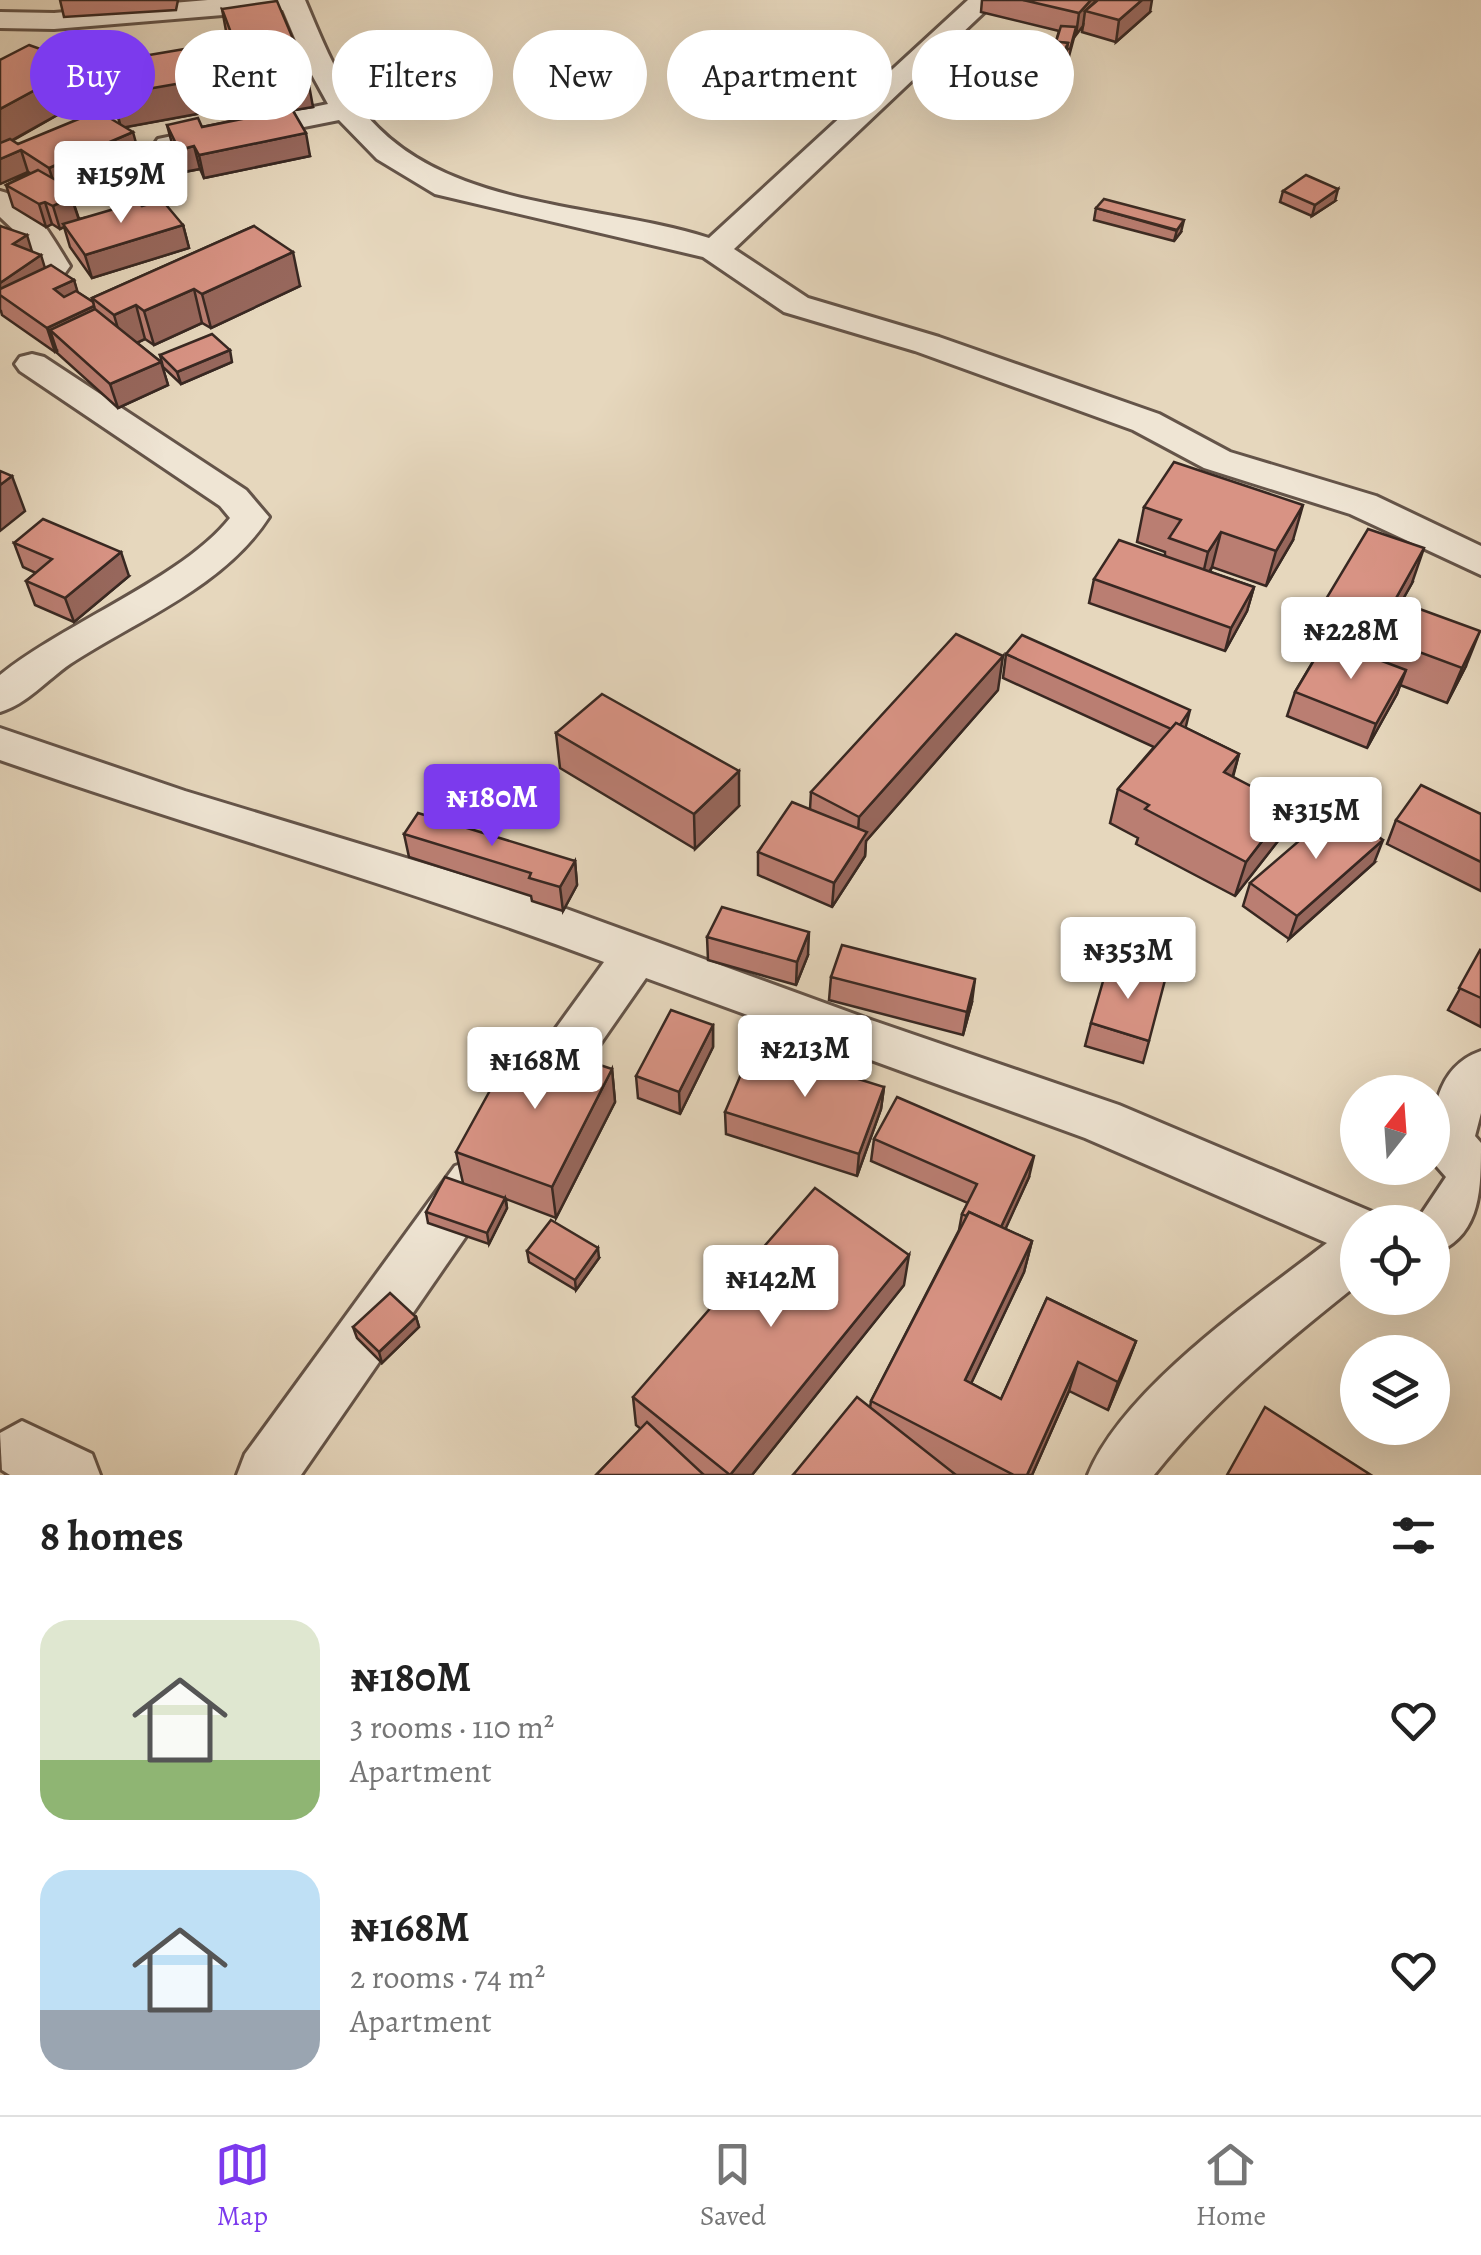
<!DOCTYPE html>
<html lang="en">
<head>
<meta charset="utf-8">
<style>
  body { margin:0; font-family:Alegreya,serif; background:#f6f6f6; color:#222; height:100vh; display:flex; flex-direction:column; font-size:38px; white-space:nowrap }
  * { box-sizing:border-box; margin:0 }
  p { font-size:32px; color:#767676 }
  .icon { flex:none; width:55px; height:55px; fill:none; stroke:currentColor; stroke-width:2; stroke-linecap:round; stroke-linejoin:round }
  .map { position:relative; height:1475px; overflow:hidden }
  .panel { display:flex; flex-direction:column; background:#fff; flex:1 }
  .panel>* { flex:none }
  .guide { position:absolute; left:30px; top:30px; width:1422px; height:90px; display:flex; gap:20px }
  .needle { width:65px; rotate:17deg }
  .buttons { position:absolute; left:1340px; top:1075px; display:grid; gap:20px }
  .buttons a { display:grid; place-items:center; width:110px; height:110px; border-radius:50%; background:#fff; box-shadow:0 10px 40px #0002; font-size:50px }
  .price { position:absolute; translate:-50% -85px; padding:0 22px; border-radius:10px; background:#fff; color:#222; font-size:32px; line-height:65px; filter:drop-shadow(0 2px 5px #0008) }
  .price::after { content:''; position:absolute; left:50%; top:60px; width:30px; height:22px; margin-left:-15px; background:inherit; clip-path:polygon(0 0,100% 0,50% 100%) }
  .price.selected { background:#7c3aed; color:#fff }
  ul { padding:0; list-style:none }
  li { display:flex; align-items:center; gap:30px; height:250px; padding:0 40px }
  li span { display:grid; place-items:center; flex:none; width:280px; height:200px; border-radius:30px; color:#555 }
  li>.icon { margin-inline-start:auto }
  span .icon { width:120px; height:120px; fill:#fffc; stroke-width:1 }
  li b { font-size:42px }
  h2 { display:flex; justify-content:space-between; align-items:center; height:120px; padding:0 40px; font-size:42px }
  .pill { padding:0 35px; border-radius:45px; background:#fff; box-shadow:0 10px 40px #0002; font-size:35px; line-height:90px }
  .pill.selected { background:#7c3aed; color:#fff }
  .dock { display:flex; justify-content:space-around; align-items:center; height:140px; border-top:2px solid #e0e0e0; background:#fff; font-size:28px; color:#767676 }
  .dock a { display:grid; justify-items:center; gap:5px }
  .dock .selected { color:#7c3aed }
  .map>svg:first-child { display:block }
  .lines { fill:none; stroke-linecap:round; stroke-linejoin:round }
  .minor-casing { stroke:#645449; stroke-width:6 }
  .minor { fill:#efe5d4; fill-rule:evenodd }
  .wall { fill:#ba7e72; stroke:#382822; stroke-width:2.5 }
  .shaded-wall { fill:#97675c; stroke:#382822; stroke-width:2.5 }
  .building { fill:#d89384; stroke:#382822; stroke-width:2.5 }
</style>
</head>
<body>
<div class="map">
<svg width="1481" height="1475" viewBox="0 0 1481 1475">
  <rect width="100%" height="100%" fill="#e6d7bd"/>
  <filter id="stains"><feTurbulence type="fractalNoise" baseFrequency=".002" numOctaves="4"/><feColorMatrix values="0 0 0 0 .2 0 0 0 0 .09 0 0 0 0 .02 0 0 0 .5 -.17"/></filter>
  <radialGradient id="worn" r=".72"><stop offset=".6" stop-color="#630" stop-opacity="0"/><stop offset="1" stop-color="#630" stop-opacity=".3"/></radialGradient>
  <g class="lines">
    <g class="minor-casing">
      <g id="minor">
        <path d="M208,0H305C320,35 334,72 357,103C434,211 593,201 709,238L968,0H997L734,249L808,298L939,337L1159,414L1230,452L1376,496L1481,546V575L1350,514L1204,468L1133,430L915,351L784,312L703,257L435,194L377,159L339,120L169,154L158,151L154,145L158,139L328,104L305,62L283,10L54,29L0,28V12L54,13Z"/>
        <path d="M0,191C33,199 53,239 70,266L65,273H43L18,234L0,217Z"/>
        <path d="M32,354L44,357L246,490L269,517C224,587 137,620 70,664C47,680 27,704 0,712V675C64,623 183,578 230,518L220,506L20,371L15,364L20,357Z"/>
        <path d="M0,728L185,791L528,895L871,1020L1119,1105L1377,1214L1381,1222H1358V1284C1284,1343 1213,1401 1154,1475H1088C1123,1389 1254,1299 1327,1243L1085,1138L646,978L550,1116L532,1123L514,1116L507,1101L514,1086L604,962C405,887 200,830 0,760Z"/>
        <path d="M1481,1051V1113L1475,1136L1481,1143C1481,1188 1481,1232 1440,1251L1432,1248V1222H1416L1446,1177L1432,1161C1432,1118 1433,1068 1481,1051Z"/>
        <polygon points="473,1160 491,1166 499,1183 491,1200 301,1475 237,1475 245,1454 455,1166"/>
        <polygon points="22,1421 92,1454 100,1475 10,1475 2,1470 0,1433"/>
      </g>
    </g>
    <use href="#minor" class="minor"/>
  </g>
  <g class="wall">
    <polygon points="60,0 178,0 176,10 64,17"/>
    <polygon points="982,0 1097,0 1150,12 1116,42 1082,32 1083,26 1075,34 1068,60 1065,60 1065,65 1052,93 1021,88 1024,67 1056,41 1059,31 981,12"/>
    <polygon points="222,9 296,46 299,62 313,107 293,110 310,156 204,178 200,169 184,172 173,147 167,125 202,127 260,115 245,77 240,78 246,105 125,127 139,154 66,186 68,187 79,219 142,206 183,225 189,248 92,278 70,247 64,227 60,229 52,224 46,227 13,207 6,185 30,173 28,172 0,184 0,60 83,64 91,96 12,141 18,144 120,124 102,63 232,55 234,50 226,31"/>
    <polygon points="1283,191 1335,201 1312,216 1280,202"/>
    <polygon points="1096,208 1181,232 1174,241 1094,220"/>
    <polygon points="0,226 32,252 45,268 74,280 77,292 93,302 92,298 254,226 300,286 211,328 202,323 154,345 145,339 137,343 161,362 168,385 118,408 57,353 57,351 55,352 2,315 1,311 0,311"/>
    <polygon points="160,355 232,362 181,384 163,367"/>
    <polygon points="1144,507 1293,540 1266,586 1212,567 1210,572 1254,587 1247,611 1225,651 1089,603 1094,579 1165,556 1165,552 1137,542"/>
    <polygon points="14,543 129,576 74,622 35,605 26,581 36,573 23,567"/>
    <polygon points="1412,583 1401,602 1466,666 1447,703 1400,685 1397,694 1367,748 1287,716 1295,692 1318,653 1306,649 1317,614"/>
    <polygon points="1006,654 1186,728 1239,754 1233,777 1278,841 1235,896 1136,844 1138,838 1110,823 1118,789 1154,747 1003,678"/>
    <polygon points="998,690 866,841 865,856 832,907 758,875 758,852 810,809 811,792"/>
    <polygon points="556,733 739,806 695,849 560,768"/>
    <polygon points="1481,814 1481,891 1387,844 1396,820"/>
    <polygon points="404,834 575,861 577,885 563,911 532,901 531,896 409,857"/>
    <polygon points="1374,863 1289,939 1243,906 1250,883"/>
    <polygon points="707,937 808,955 796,985 708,960"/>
    <polygon points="1481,951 1481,1027 1448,1010"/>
    <polygon points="831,977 972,1002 963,1035 829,1000"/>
    <polygon points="1091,1023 1149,1041 1143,1063 1085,1046"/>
    <polygon points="713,1025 713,1047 680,1114 638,1098 636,1076"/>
    <polygon points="612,1069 615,1102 556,1218 506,1199 507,1208 489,1244 428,1223 426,1212 463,1183 456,1152"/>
    <polygon points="884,1087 881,1109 857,1176 726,1134 725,1112"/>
    <polygon points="874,1139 1029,1177 1005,1229 1032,1241 1024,1272 971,1383 1001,1399 1047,1298 1136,1341 1108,1410 1069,1391 1032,1475 793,1475 870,1408 871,1401 959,1230 962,1214 968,1203 871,1161"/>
    <polygon points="527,1251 599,1258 576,1290 529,1262"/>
    <polygon points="904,1285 752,1475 596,1475 641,1429 636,1425 633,1397"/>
    <polygon points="416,1317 419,1327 382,1363 357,1338 353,1327"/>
  </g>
  <g class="shaded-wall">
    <polygon points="1091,0 1097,0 1085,11 1083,26 1076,35 1079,13"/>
    <polygon points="1142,0 1152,0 1150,12 1116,42 1119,20"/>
    <polygon points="1068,43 1065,65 1052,93 1055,71"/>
    <polygon points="296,46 300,68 241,59 245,77 240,78 246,105 121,128 113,95 231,57"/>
    <polygon points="83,64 91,96 0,147 0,109"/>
    <polygon points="309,85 313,107 260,116 256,94"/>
    <polygon points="133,132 139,154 56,190 49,168"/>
    <polygon points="306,133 310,156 204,178 199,155"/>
    <polygon points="194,146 200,169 184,172 179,150"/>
    <polygon points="21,150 28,172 0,184 0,159"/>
    <polygon points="68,187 79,220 60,229 53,206 62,191"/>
    <polygon points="1338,189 1335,201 1312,216 1315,205"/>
    <polygon points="45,202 52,224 46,227 39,204"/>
    <polygon points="1184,220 1181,232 1174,241 1177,230"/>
    <polygon points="183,225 189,248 92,278 85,255"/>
    <polygon points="27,235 34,258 13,244"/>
    <polygon points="293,252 300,286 211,328 202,294"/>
    <polygon points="41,255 48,278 0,295 0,283"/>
    <polygon points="74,280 81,303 61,313 54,289"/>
    <polygon points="194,289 202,323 154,345 144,311"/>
    <polygon points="136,305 145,339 124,349 114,315"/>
    <polygon points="94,306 101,329 50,330 57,351 55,352 47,328"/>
    <polygon points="230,350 232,362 181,384 177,372"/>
    <polygon points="161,362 168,385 118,408 110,384"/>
    <polygon points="12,476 25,511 0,531 0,485"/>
    <polygon points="1303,505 1293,540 1266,586 1276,551"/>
    <polygon points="1221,532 1212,567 1200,587 1208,552"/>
    <polygon points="1424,548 1412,583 1383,635 1395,600"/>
    <polygon points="121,552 129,576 74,622 65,598"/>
    <polygon points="1254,587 1247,611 1225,651 1231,628"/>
    <polygon points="1480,631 1466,666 1447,703 1462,668"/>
    <polygon points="1003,656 998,690 866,841 865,856 832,907 834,883 857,848 859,817"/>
    <polygon points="1406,670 1397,694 1367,748 1376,724"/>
    <polygon points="1190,710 1184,734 1175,731"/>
    <polygon points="1239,754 1229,789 1224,772"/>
    <polygon points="739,771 739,806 695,849 694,814"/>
    <polygon points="1289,806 1278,841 1235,896 1246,862"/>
    <polygon points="1383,840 1374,863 1289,939 1297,916"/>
    <polygon points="575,861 577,885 563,911 560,887"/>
    <polygon points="809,932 808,955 796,985 797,962"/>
    <polygon points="975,979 972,1002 963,1035 967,1012"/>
    <polygon points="713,1025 713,1047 680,1114 679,1092"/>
    <polygon points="612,1069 615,1102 556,1218 552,1187"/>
    <polygon points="884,1087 881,1109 857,1176 859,1154"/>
    <polygon points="1034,1156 1029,1177 995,1252 999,1231"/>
    <polygon points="505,1198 507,1208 489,1244 487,1233"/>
    <polygon points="1032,1241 1024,1272 959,1409 965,1380"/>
    <polygon points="598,1248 599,1258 576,1290 575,1280"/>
    <polygon points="909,1255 904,1285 752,1475 730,1475"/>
    <polygon points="416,1317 419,1327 382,1363 379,1352"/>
    <polygon points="1136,1341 1125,1370 1108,1410 1118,1382"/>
    <polygon points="1078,1362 1069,1391 1032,1475 1027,1475"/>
  </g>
  <g class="building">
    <polygon points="1023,0 1091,0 1079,13"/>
    <polygon points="1098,0 1142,0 1119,20 1085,11"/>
    <polygon points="277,1 296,46 231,57 236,46 222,9"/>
    <polygon points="1061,26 1076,27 1070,49 1067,49 1068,43 1056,42"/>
    <polygon points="1037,39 1068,43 1055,71 1024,67"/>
    <polygon points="226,42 239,73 113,95 102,63"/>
    <polygon points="29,45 83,64 0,109 0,60"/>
    <polygon points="293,50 309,85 256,94 241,59"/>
    <polygon points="292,109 306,133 199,155 194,146 179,150 167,125 198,118 202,127"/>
    <polygon points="98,111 133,132 49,168 21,150 0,159 0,143 10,139 18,144"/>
    <polygon points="38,170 68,187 62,191 72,197 53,206 45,202 39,204 6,185"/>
    <polygon points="1306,175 1338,189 1315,205 1283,191"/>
    <polygon points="1104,199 1184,220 1177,230 1096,208"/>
    <polygon points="162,200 183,225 85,255 63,224 138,202 142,206"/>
    <polygon points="0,226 27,235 13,244 41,255 0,283"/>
    <polygon points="254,226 293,252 202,294 194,289 144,311 136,305 114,315 92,298"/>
    <polygon points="51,265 74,280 54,289 64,297 76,291 93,302 94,306 47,328 0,295 0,289"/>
    <polygon points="95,309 161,362 110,384 50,330"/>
    <polygon points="212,334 230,350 177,372 160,355"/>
    <polygon points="1174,462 1303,505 1276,551 1221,532 1208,552 1169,538 1181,520 1144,507"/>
    <polygon points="0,471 12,476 0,485"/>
    <polygon points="43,519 121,552 65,598 26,581 52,559 14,543"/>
    <polygon points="1368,529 1424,548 1395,600 1480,631 1462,668 1317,614"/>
    <polygon points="1119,540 1254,587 1231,628 1094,579"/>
    <polygon points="956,634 1003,656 859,817 811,792"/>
    <polygon points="1022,635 1190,710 1180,725 1176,723 1171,729 1006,654"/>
    <polygon points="1326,640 1406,670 1376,724 1295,692"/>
    <polygon points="602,694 739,771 694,814 556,733"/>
    <polygon points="1176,723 1239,754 1224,772 1289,806 1246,862 1145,809 1149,805 1118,789"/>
    <polygon points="1421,785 1481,814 1481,862 1396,820"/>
    <polygon points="792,802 867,832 834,883 758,852"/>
    <polygon points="1336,809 1383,840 1297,916 1250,883"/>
    <polygon points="418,813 575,861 560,887 529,878 531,873 404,834"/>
    <polygon points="722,907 809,932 797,962 707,937"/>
    <polygon points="842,945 975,979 967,1012 831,977"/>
    <polygon points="1480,950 1481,951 1481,998 1459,988"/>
    <polygon points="1108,964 1165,980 1149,1041 1091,1023"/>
    <polygon points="671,1010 713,1025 679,1092 636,1076"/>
    <polygon points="519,1038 612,1069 552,1187 456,1152"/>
    <polygon points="753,1046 884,1087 859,1154 725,1112"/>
    <polygon points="897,1097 1034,1156 1001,1227 969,1212 966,1216 962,1214 977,1184 874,1139"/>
    <polygon points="445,1177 505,1198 487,1233 426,1212"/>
    <polygon points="815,1188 909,1255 730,1475 633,1397"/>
    <polygon points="969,1212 1032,1241 965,1380 1001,1399 1047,1298 1136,1341 1118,1382 1078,1362 1027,1475 1014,1475 871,1401"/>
    <polygon points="551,1220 598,1248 575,1280 527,1251"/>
    <polygon points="390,1293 416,1317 379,1352 353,1327"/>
    <polygon points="857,1397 956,1475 793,1475"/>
    <polygon points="1265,1407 1371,1475 1227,1475"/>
    <polygon points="647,1422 704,1475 596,1475"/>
  </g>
  <rect width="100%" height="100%" filter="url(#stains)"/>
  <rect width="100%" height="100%" fill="url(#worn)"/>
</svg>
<div class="buttons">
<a><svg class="needle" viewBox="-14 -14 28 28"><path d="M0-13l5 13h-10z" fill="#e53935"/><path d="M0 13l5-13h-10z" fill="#767676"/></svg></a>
<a><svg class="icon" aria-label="locate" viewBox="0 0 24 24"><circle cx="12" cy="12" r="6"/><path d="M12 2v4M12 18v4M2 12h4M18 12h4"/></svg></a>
<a><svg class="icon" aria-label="layers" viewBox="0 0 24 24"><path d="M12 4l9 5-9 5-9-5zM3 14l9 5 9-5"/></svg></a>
</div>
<b class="price" style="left:121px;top:226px">₦159M</b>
<b class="price" style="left:1351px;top:682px">₦228M</b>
<b class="price selected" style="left:492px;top:849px">₦180M</b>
<b class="price" style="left:1316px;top:862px">₦315M</b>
<b class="price" style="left:1128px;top:1002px">₦353M</b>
<b class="price" style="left:805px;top:1100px">₦213M</b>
<b class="price" style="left:535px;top:1112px">₦168M</b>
<b class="price" style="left:771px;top:1330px">₦142M</b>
<div class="guide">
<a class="pill selected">Buy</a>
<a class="pill">Rent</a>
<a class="pill">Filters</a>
<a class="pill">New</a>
<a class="pill">Apartment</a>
<a class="pill">House</a>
</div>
</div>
<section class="panel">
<h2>8 homes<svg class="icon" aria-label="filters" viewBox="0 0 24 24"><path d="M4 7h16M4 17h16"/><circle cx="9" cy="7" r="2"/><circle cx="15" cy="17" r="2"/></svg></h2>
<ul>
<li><span style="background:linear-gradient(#dfe7d0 70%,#8fb573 0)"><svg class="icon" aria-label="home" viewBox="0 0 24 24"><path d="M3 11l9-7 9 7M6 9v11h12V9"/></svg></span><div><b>₦180M</b><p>3 rooms · 110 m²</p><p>Apartment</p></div><svg class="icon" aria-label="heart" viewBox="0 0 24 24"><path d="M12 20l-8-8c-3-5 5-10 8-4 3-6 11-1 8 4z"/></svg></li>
<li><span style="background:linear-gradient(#bfe0f5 70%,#9aa5b1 0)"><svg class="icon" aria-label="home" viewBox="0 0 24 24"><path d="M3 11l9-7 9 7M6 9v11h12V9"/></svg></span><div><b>₦168M</b><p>2 rooms · 74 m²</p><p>Apartment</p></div><svg class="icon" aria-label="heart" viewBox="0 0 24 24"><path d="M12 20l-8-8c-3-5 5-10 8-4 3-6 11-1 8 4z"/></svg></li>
</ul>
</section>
<nav class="dock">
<a class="selected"><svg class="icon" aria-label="map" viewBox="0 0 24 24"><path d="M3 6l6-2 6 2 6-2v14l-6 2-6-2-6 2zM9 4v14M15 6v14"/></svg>Map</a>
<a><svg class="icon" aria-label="saved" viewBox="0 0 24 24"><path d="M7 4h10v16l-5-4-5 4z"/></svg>Saved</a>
<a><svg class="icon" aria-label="home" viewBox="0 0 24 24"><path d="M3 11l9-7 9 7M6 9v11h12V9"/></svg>Home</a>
</nav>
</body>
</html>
